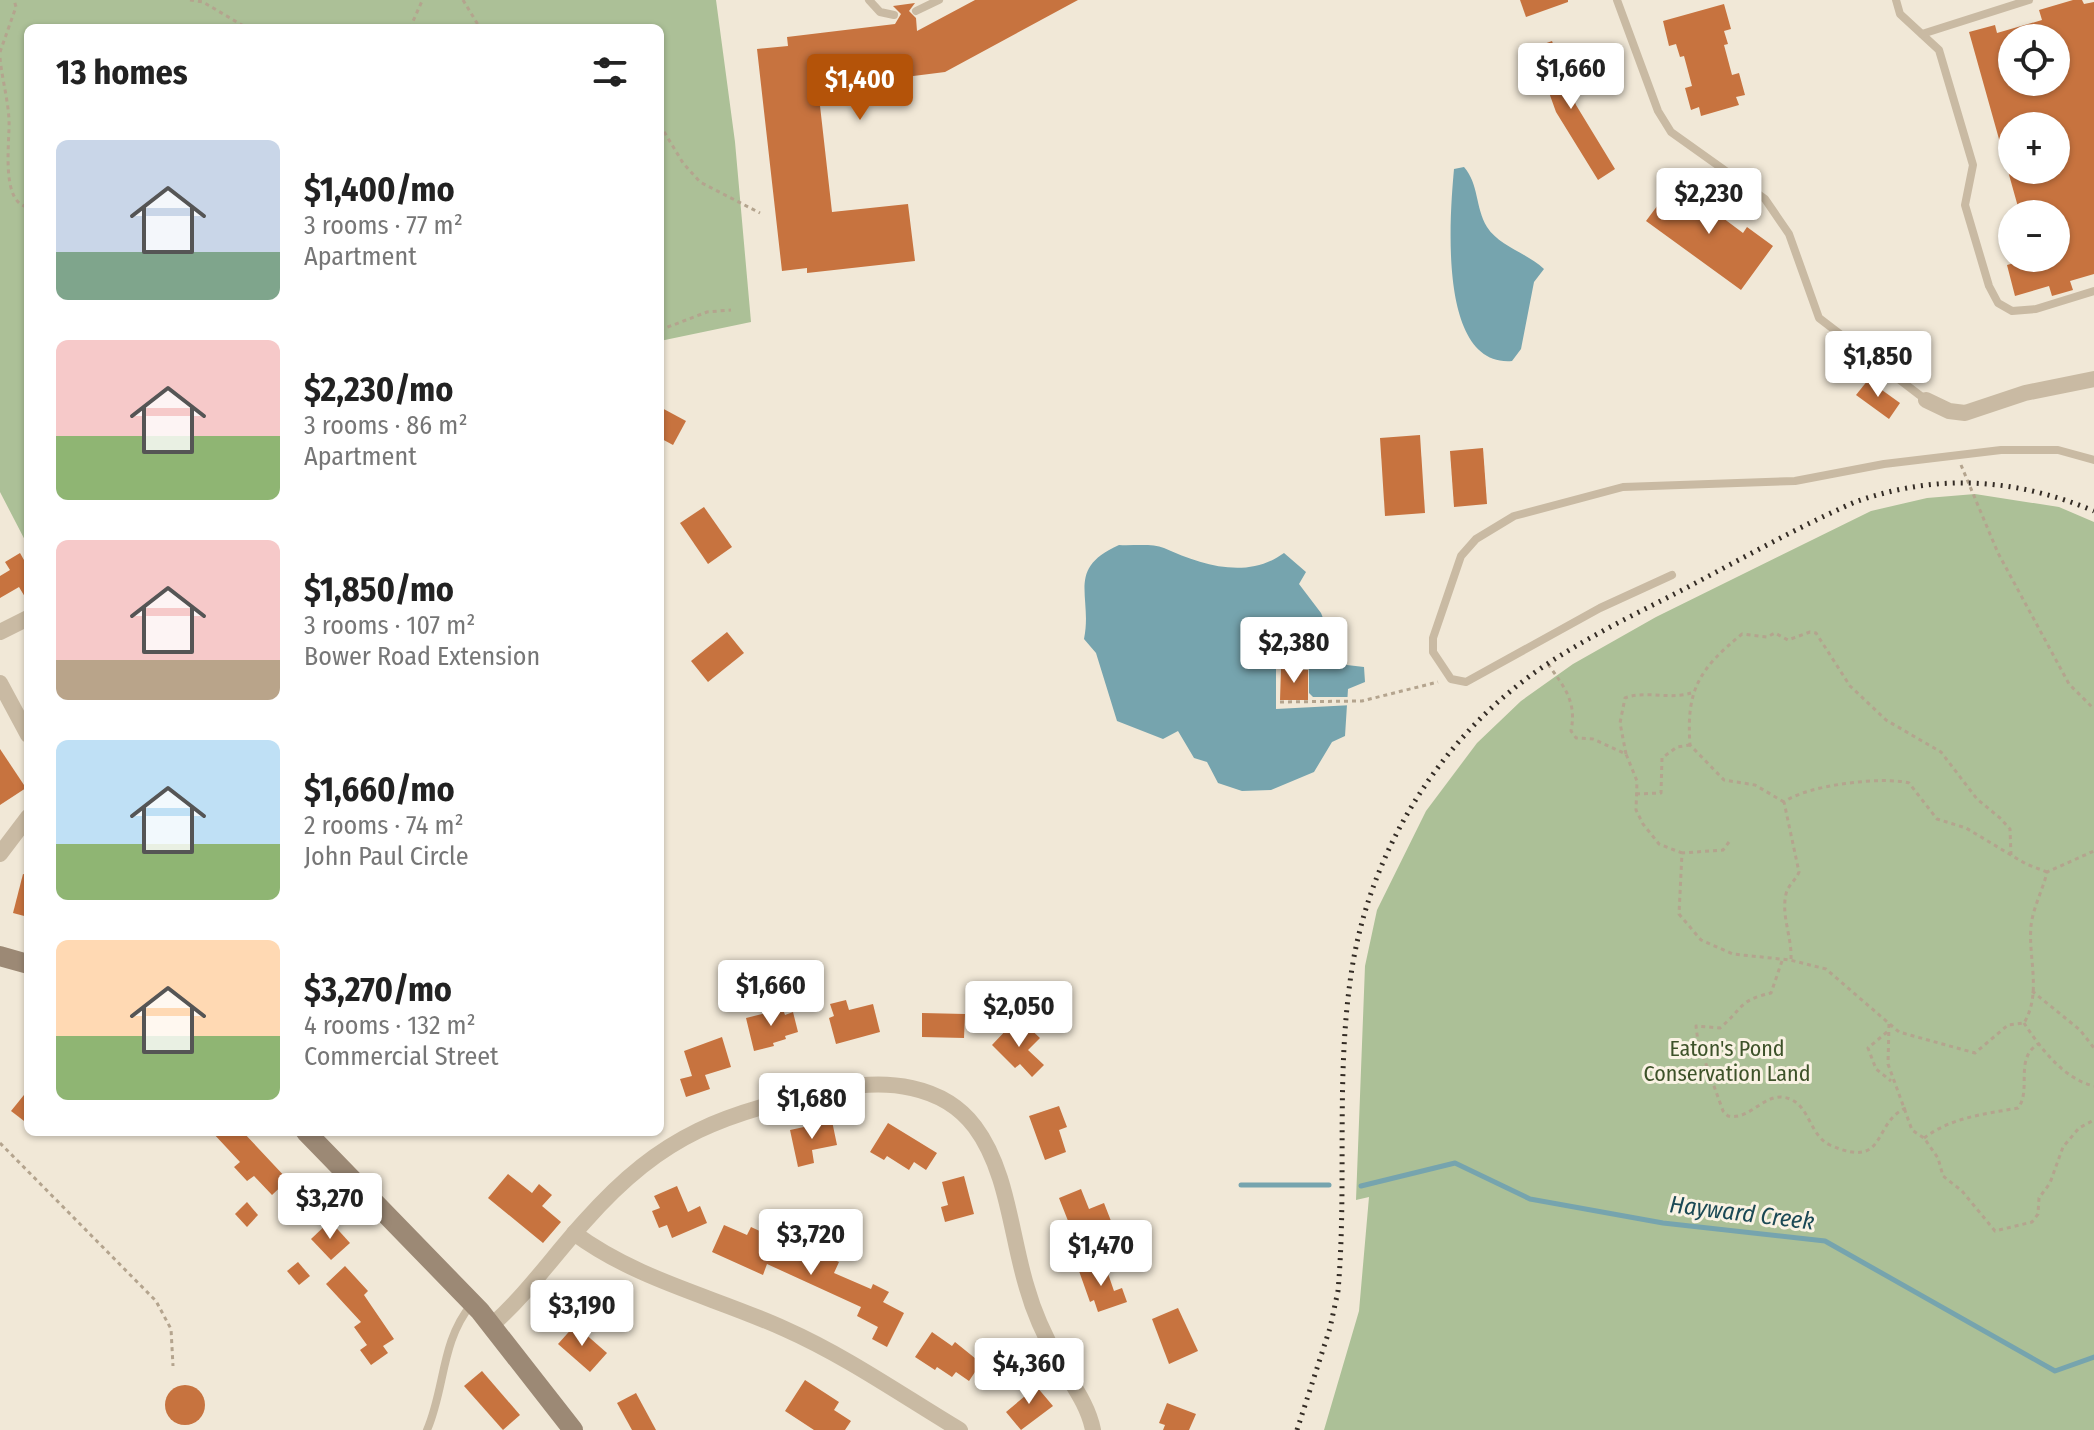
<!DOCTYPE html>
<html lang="en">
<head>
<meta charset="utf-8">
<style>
  body { margin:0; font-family:"Fira Sans Condensed",sans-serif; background:#f6f6f6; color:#222; height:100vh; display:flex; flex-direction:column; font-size:30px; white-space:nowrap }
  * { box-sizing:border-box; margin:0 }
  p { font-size:26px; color:#767676 }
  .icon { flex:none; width:44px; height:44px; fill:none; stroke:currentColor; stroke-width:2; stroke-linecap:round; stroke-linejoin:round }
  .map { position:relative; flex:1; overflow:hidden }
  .details { position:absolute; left:24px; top:24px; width:640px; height:1112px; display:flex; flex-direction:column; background:#fff; border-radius:12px; box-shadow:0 2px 6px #0004 }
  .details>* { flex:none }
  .buttons { position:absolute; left:1998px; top:24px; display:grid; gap:16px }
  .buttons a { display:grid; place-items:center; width:72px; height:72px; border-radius:50%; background:#fff; box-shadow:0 2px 6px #0004; font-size:40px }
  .price { position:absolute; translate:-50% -68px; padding:0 18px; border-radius:8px; background:#fff; color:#222; font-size:26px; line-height:52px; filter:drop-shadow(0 2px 4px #0008) }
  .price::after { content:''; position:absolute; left:50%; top:48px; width:24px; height:18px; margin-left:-12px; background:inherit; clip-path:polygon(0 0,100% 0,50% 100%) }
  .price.current { background:#b45309; color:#fff }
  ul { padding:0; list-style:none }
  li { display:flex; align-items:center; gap:24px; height:200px; padding:0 32px }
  li span { display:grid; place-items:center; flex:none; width:224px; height:160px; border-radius:12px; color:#555 }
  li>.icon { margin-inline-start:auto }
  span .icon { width:96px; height:96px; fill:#fffc; stroke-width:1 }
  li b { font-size:34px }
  h2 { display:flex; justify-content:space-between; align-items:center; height:96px; padding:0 32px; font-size:34px }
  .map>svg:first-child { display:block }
  .green { fill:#acc097 }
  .water { fill:#76a4ae }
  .pier { fill:#f1e8d7 }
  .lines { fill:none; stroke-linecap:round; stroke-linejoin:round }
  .stream { stroke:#76a4ae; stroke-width:5 }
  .building { fill:#c7733f; fill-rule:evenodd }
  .path { stroke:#b4a48e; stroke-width:3; stroke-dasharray:4 4; stroke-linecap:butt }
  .lane { stroke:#c9baa3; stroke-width:8 }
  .street { stroke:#c9baa3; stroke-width:16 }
  .secondary { stroke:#9c8975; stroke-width:20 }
  .rail { stroke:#342c25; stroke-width:5; stroke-dasharray:2 6; stroke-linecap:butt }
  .labels { text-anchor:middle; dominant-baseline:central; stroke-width:6; stroke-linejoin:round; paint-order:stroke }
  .park-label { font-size:22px; fill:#3d5229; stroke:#f9f2e3 }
  .water-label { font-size:24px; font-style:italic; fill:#1b4955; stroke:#f9f2e3 }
</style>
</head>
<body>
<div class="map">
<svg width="2094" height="1430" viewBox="0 0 2094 1430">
  <rect width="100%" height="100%" fill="#f1e8d7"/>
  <g class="green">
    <polygon points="0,0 716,0 735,142 751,322 660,341 660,28 28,28 28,546 0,492"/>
    <polygon points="1975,494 2059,507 2094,522 2094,1430 1324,1430 1359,1311 1369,1197 1356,1200 1365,966 1377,910 1426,811 1477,743 1521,701 1573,664 1656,617 1871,511 1927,498"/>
  </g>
  <g class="water">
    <path d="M1464,167C1479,184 1475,207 1487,227C1499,246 1527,253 1544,269L1534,282L1521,349L1512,361C1437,367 1450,214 1454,169Z"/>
    <path d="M1119,545C1132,546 1152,543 1164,548C1202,565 1247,580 1284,553L1306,572L1299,584L1321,613L1339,658L1347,665L1364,667L1365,682L1348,689L1345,736L1332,742L1314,772L1271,790L1242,791L1218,783L1207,762L1194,758L1178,731L1163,739L1117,721L1096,653L1084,639C1093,596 1065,569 1119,545Z"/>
  </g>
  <polygon class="pier" points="1276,664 1309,664 1309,693 1313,697 1352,697 1353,705 1276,709"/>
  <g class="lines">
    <g class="stream">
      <polyline points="1241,1185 1329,1185"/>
      <polyline points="1361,1186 1455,1163 1530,1199 1663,1223 1825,1241 2055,1371 2094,1357"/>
    </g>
  </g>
  <g class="building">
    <polygon points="975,0 1078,0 945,72 818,88 832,212 908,204 915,261 807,273 807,268 782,271 757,49 788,46 787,37 895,24 901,14 893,6 915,3 909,11 916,18 917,31"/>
    <polygon points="1520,0 1568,0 1568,2 1526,17"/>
    <path d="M2073,0H2082L2084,4L2094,2V274L2070,281L2073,290L2052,296L2049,286L2015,296L2007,265L2031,258H2056V214H2020L1969,32L1995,25L1997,33L2042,20L2039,10ZM2012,38H2056V82H2012ZM2012,126H2056V170H2010Z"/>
    <polygon points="1724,4 1731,29 1724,31 1728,44 1724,45 1732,75 1739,73 1745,95 1736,97 1739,105 1701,116 1699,107 1691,110 1685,88 1692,86 1684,56 1680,57 1676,44 1669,46 1663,21"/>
    <polygon points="1552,41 1576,105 1615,169 1598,180 1556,112 1533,48"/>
    <polygon points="1675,182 1743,233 1747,227 1773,246 1741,290 1646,221"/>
    <polygon points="1868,380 1900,403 1889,419 1856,395"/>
    <polygon points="660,407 686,421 673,445 660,438"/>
    <polygon points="1420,435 1425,513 1385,516 1380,438"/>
    <polygon points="1483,448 1487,504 1454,507 1450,451"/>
    <polygon points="704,507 732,547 708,564 680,523"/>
    <polygon points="20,553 28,567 28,602 19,587 0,598 0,576 10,570 5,562"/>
    <polygon points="727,632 744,653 708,682 691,661"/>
    <polygon points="1281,669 1308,670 1308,700 1280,700"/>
    <polygon points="0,749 26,788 0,805"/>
    <polygon points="23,874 28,875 28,917 13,913"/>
    <polygon points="846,1000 849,1010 873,1004 880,1032 836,1044 829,1018 834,1016 830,1004"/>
    <polygon points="783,1009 785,1015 793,1012 798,1032 785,1036 786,1039 773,1043 774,1046 754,1051 746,1018"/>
    <polygon points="922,1013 965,1014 964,1038 922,1037"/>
    <polygon points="1025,1024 1040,1038 1028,1050 1044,1065 1032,1077 1020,1064 1015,1068 992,1045 1009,1027 1016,1034"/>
    <polygon points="722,1037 731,1067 705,1075 710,1089 686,1097 680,1079 692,1076 684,1051"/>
    <polygon points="28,1090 28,1124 11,1111"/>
    <polygon points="1059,1106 1067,1127 1059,1130 1066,1152 1045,1160 1029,1116"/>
    <polygon points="832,1121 837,1145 812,1150 814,1163 798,1167 790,1130"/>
    <polygon points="888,1123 937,1153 926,1170 914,1162 909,1170 887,1156 884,1160 870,1152"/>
    <polygon points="212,1132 243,1132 288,1180 272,1195 254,1176 247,1181 234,1167 240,1162"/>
    <polygon points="508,1174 532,1193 539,1184 552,1195 542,1206 561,1222 543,1243 488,1198"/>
    <polygon points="964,1176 974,1214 945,1222 941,1207 948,1205 942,1182"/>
    <polygon points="677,1186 688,1212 700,1206 707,1223 672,1238 667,1225 659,1228 652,1211 660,1208 654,1196"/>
    <polygon points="1081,1189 1089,1209 1104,1203 1111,1221 1074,1236 1059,1198"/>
    <polygon points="247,1202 258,1215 247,1227 235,1214"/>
    <polygon points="330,1221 350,1243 331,1260 311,1239"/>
    <polygon points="724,1225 747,1235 751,1227 768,1235 765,1243 817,1265 822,1254 839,1262 834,1273 871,1289 873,1284 889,1292 883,1302 904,1313 887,1347 872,1339 878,1327 857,1316 861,1307 767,1264 763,1275 712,1252"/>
    <polygon points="298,1262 310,1276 299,1285 287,1271"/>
    <polygon points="1104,1262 1114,1291 1122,1288 1127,1302 1098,1312 1094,1300 1090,1302 1079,1271"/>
    <polygon points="345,1266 368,1291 364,1295 394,1339 383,1346 388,1353 371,1365 360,1350 367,1345 354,1327 361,1322 326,1284"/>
    <polygon points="1178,1308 1198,1351 1169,1364 1152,1319"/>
    <polygon points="575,1325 607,1353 590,1372 558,1344"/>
    <polygon points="932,1332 952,1346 955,1342 981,1363 969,1381 956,1372 952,1377 937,1367 935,1370 915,1357"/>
    <polygon points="482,1371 520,1415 503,1430 464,1386"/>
    <polygon points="805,1380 839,1402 834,1410 851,1421 845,1430 814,1430 785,1411"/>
    <polygon points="1031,1380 1053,1406 1021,1430 1006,1412 1025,1396 1020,1390"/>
    <circle cx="185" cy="1405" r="20"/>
    <polygon points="636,1393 656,1430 632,1430 617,1403"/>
    <polygon points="1167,1403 1196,1414 1189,1430 1163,1430 1165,1425 1159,1423"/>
  </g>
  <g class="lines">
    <g class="path">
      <polyline points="190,0 203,2 247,28"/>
      <polyline points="463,0 480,28"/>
      <polyline points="410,28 422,1"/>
      <polyline points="0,52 16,7 14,0"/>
      <path d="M0,58C2,79 8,99 9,120C10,141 0,203 28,207"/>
      <polyline points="660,125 683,163 700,182 760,213"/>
      <polyline points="660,330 707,312 731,310"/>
      <polyline points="1961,465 1998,553 2069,684 2094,709"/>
      <path d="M1548,664C1564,687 1577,701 1571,731L1576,738L1593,739L1626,754L1637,781L1636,810L1643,824L1659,844L1682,853"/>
      <polyline points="1280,702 1362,701 1438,682"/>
      <path d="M1626,754L1620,723L1625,698C1646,690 1669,700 1691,693"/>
      <polyline points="1636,794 1661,793 1662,758 1677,747 1690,745"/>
      <path d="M1784,802L1755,785L1724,780L1690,745C1686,690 1699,669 1742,634L1767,637L1775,633L1788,640L1810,632L1816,633L1850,686L1886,720L1941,752L1977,799L2000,818L2010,829L2011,855"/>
      <path d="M1729,842L1723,850L1682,853L1679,914L1701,940L1733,954L1790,960L1826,969L1899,1032L1975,1053L2008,1025L2024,1023C2042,993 2028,958 2031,926C2033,907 2043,890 2047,872L2094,851"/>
      <path d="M1791,959C1792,937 1781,916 1786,894C1788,885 1796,880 1799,872L1784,802C1807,785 1883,776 1909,783L1937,819L1966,828L2026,864L2047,872"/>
      <path d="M1782,961L1771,993C1737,1001 1744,1008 1720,1028L1696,1026L1698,1042L1723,1111L1728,1116C1752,1121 1765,1089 1790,1099C1810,1107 1810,1136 1830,1145C1888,1171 1872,1122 1906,1108"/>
      <polyline points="2032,991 2080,1030 2094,1048"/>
      <path d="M2024,1023C2041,1049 2064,1079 2094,1086"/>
      <polyline points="1889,1024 1888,1064 1912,1130 1924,1138 1938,1158 1943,1176 1962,1191 1995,1231 2032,1222 2038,1214 2039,1198 2050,1183 2063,1147 2079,1128 2094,1120"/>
      <polyline points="1887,1032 1868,1048 1876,1069 1891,1081"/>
      <path d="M1924,1138C1952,1117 1985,1114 2018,1108C2032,1090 2014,1059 2038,1044"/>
      <polyline points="0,1143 156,1301 171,1329 173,1366"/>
    </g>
    <g class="lane">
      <polyline points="869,0 880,12 894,15"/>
      <polyline points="1617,0 1658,111 1671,132 1765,199 1789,234 1819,318 1926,400"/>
      <polyline points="1896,0 1900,14 1939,50 1973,165 1965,205 1989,286 1998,303 2012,311 2036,309 2094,291"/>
      <polyline points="916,11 939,0"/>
      <polyline points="1922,34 2029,0"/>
      <polyline points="1672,575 1600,608 1466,682 1451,679 1433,652 1433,638 1461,556 1476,539 1514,516 1623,487 1795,481 1884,464 2001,450 2058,450 2094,460"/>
      <path d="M427,1430C445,1389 441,1341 471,1305"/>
    </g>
    <g class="street">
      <polyline points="1926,400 1949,411 1965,413 2025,393 2094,379"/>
      <polyline points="0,632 28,618"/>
      <polyline points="0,683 28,735"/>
      <polyline points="0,854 28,817"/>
      <path d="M574,1233C637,1280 715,1297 785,1329C846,1356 903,1396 960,1430"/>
      <path d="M492,1325C527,1294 554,1255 585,1221C664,1132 724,1113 837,1089C885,1079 943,1084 975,1127C1008,1171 1011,1237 1027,1288C1034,1313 1045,1337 1058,1360C1071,1383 1088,1404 1093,1430"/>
    </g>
    <g class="secondary">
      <polyline points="0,956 28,964"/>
      <polyline points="306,1132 480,1311 573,1430"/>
    </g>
    <path class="rail" d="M1297,1430L1330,1328L1338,1291C1347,1188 1336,1084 1350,982C1366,859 1434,745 1534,673C1582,639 1636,614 1688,587C1743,558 1798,527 1855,502C1937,473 2015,478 2094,511"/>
  </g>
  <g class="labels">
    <g class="park-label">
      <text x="1727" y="1048">Eaton's Pond<tspan x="1727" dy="25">Conservation Land</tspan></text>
    </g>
    <g class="water-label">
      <text transform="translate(1742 1213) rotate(7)">Hayward Creek</text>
    </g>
  </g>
</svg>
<div class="buttons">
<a><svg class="icon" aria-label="locate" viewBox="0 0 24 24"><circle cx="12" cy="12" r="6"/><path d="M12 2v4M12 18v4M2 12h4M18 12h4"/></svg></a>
<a>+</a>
<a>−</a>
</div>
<b class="price" style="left:1571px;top:111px">$1,660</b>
<b class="price current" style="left:860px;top:122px">$1,400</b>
<b class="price" style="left:1709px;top:236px">$2,230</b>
<b class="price" style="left:1878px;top:399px">$1,850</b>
<b class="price" style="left:1294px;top:685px">$2,380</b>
<b class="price" style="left:771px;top:1028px">$1,660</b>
<b class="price" style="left:1019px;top:1049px">$2,050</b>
<b class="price" style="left:812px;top:1141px">$1,680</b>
<b class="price" style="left:330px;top:1241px">$3,270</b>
<b class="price" style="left:811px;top:1277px">$3,720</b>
<b class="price" style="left:1101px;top:1288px">$1,470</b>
<b class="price" style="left:582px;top:1348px">$3,190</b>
<b class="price" style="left:1029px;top:1406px">$4,360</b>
<section class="details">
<h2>13 homes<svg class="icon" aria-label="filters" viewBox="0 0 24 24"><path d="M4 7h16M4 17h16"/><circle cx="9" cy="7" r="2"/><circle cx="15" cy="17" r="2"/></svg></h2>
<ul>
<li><span style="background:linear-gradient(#c9d6e8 70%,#7fa58c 0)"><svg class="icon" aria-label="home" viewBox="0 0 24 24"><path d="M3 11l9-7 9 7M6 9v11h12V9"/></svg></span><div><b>$1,400/mo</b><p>3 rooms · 77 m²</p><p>Apartment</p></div></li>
<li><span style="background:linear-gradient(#f6c9c9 60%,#8fb573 0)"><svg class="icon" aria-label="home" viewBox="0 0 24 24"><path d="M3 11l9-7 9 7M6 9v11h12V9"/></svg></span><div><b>$2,230/mo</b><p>3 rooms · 86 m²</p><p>Apartment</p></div></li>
<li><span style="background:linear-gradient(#f6c9c9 75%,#b9a48a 0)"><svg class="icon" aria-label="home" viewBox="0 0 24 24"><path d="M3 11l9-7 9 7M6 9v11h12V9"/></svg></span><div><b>$1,850/mo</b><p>3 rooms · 107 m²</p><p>Bower Road Extension</p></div></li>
<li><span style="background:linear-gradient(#bfe0f5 65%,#8fb573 0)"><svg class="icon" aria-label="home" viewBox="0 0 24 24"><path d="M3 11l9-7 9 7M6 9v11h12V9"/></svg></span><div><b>$1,660/mo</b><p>2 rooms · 74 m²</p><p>John Paul Circle</p></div></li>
<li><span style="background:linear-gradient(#ffd9b3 60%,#8fb573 0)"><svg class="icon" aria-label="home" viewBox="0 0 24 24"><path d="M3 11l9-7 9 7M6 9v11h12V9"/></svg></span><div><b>$3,270/mo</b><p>4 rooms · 132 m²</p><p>Commercial Street</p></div></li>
</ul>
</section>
</div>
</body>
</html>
